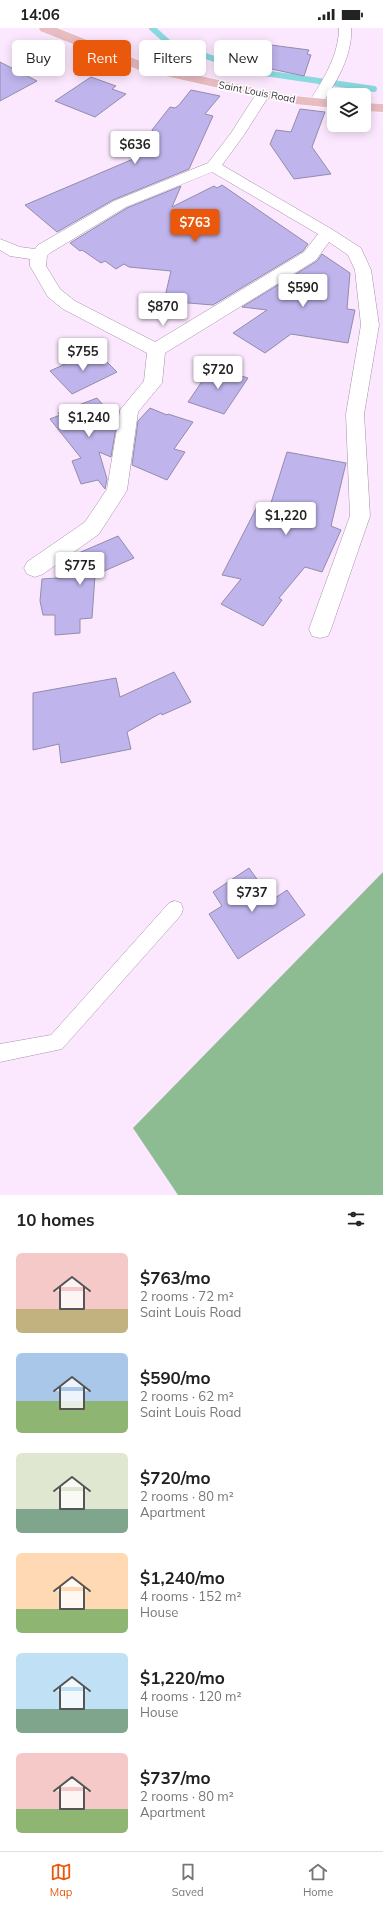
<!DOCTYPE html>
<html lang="en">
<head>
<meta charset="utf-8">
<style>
  body { margin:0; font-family:Mulish,sans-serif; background:#f2f2f2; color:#222; height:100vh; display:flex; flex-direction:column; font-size:15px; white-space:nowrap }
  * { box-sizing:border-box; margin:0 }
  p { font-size:13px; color:#767676 }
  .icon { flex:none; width:22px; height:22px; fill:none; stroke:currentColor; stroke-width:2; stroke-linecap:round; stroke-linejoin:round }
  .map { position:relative; height:1167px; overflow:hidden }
  .drawer { display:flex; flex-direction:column; background:#fff; flex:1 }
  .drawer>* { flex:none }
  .top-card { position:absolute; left:12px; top:12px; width:359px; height:36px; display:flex; gap:8px }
  .tools { position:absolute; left:327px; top:60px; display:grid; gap:8px }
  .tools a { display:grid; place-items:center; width:44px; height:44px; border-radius:6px; background:#fff; box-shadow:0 2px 10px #0003; font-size:20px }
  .price { position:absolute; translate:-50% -34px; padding:0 9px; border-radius:4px; background:#fff; color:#222; font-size:13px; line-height:26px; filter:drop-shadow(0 1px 2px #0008) }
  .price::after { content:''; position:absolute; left:50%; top:24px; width:12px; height:9px; margin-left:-6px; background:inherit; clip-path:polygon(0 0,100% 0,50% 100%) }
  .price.active { background:#ea580c; color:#fff }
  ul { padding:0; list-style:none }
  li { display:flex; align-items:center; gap:12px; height:100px; padding:0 16px }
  li span { display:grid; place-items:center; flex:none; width:112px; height:80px; border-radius:6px; color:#555 }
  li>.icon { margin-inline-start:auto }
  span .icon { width:48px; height:48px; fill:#fffc; stroke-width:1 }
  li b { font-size:17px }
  h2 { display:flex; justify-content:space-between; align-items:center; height:48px; padding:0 16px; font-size:17px }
  .pill { padding:0 14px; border-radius:6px; background:#fff; box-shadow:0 2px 10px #0003; font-size:14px; line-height:36px }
  .pill.active { background:#ea580c; color:#fff }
  .status { display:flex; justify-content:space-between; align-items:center; height:28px; padding:0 20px; background:#fff; direction:ltr }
  .status svg { height:11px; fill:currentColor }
  .menu { display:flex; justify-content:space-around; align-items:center; height:56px; border-top:1px solid #e0e0e0; background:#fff; font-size:11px; color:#767676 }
  .menu a { display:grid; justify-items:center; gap:2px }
  .menu .active { color:#ea580c }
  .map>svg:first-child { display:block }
  .forest { fill:#8dbc93 }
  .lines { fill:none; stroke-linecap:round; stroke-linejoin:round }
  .stream { stroke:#8ad9e1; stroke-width:6 }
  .building { fill:#bfb4eb; stroke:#928caa }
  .lane-casing { stroke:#a78fa9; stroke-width:1 }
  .street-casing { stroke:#a78fa9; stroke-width:1 }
  .primary-casing { stroke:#fff; stroke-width:1 }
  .lane { fill:#fff; fill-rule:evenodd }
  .street { fill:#fff; fill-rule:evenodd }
  .primary { fill:#e8bcc1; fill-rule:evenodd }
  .labels { text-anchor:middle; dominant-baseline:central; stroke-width:3.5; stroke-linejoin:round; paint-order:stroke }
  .far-street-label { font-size:10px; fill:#3d333e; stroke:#fff }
</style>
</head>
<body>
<div class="status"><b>14:06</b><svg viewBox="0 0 49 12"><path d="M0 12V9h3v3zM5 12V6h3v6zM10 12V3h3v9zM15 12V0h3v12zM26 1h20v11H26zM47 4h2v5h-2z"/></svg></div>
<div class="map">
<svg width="383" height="1167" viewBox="0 0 383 1167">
  <rect width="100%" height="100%" fill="#fce8fe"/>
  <polygon class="forest" points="383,844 383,1167 178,1167 133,1100"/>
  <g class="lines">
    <polyline class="stream" points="152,0 170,16 250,43 374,61"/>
  </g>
  <g class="building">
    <polygon points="271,17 309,22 307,26 311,27 304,48 262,39"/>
    <polygon points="0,34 37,53 0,73"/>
    <polygon points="91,49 116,58 112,61 126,66 95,89 55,73"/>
    <polygon points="191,62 220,68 205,86 213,88 189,141 113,172 57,204 25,177 159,120 152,102 170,79 175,80 179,77"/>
    <polygon points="300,81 325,84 312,119 331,146 294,151 270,116 276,102 291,104"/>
    <polygon points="222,157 308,216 303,223 213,277 164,273 171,243 129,239 124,236 116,241 105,233 101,235 82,222 80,223 70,215 127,180 181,158 172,179 214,158 217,160"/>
    <polygon points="322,226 350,245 347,281 355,282 348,315 291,306 265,325 233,305 267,282 242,279 317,233"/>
    <polygon points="95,322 117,344 72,366 50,343"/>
    <polygon points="212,339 248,350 224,386 188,374"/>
    <polygon points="97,370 117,393 111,429 99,424 107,451 105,461 98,452 81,456 72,433 81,430 50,391 60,387 58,385"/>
    <polygon points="150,380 167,387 168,386 193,394 174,421 185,424 167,452 132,437 138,393"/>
    <polygon points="287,424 346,435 331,498 341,502 322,544 305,539 279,570 282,572 263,598 221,576 241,551 222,547 259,475 270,478"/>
    <polygon points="118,508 134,530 95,547 92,590 80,591 80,605 55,607 55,587 43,587 40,573 42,551 87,548 74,527"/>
    <polygon points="174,644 191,674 162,687 161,685 127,704 131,721 61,735 59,716 33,722 33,665 116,650 120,669"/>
    <polygon points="249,840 272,872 287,862 305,887 238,931 209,886 222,878 213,864"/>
  </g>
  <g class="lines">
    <g class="lane-casing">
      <polygon id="lane" points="175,873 181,875 183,881 181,887 62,1021 0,1034 0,1016 51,1007 169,875"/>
    </g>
    <g class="street-casing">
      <g id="street">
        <path d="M339,0H351C353,27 336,55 321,77H311L309,74C323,52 339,27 339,0Z"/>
        <path d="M263,62L268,63L270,66L244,107L222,137L333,202L361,220L371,242L379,297L364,386L370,488L331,601L328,608L320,610L312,608L309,601L350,488L346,386L361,297L355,242L348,227L329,214L316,232L165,325L162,355L138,384L127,462L124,467L99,506L43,546L35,549L27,546L24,540L27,534L85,494L107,461L120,382L144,353L147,325L63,281L48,269L30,238V231L10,228L0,222V211L20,219L35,221L38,217L114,173L208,135L231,105L258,63ZM212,144L318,206L304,224L155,314L75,273L60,261L46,238L47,228L50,225L126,179Z"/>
      </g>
    </g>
    <g class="primary-casing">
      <g id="primary">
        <polygon points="39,0 57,0 148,36 263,62 295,68 334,72 334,80 295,76 263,70 139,42 40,3"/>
        <polygon points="364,75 383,76 383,84 364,83"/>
      </g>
    </g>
    <use href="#lane" class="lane"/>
    <use href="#street" class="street"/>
    <use href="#primary" class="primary"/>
  </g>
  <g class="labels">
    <g class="far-street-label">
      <text transform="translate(257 64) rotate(11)">Saint Louis Road</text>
    </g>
  </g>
</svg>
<div class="tools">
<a><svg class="icon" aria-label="layers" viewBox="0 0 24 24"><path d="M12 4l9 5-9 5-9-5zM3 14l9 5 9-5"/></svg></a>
</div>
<b class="price" style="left:135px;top:137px">$636</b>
<b class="price active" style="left:195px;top:215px">$763</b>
<b class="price" style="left:303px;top:280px">$590</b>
<b class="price" style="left:163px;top:299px">$870</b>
<b class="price" style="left:83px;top:344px">$755</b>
<b class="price" style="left:218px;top:362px">$720</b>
<b class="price" style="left:89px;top:410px">$1,240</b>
<b class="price" style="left:286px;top:508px">$1,220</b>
<b class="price" style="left:80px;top:558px">$775</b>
<b class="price" style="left:252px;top:885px">$737</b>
<div class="top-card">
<a class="pill">Buy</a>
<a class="pill active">Rent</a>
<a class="pill">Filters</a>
<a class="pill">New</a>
</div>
</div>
<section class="drawer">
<h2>10 homes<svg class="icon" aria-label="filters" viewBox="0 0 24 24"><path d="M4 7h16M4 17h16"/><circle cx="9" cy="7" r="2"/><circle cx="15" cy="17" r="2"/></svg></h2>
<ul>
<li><span style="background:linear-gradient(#f6c9c9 70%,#c2b280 0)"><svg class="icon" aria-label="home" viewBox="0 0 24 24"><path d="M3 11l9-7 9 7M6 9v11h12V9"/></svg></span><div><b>$763/mo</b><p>2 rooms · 72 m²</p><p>Saint Louis Road</p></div></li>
<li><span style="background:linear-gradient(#a9c7e8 60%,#8fb573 0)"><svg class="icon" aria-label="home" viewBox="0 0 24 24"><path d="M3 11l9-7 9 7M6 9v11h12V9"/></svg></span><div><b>$590/mo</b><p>2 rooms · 62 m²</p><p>Saint Louis Road</p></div></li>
<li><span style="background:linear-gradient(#dfe7d0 70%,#7fa58c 0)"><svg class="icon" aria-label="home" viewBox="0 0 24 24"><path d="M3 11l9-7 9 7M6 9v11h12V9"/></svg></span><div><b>$720/mo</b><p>2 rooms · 80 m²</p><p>Apartment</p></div></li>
<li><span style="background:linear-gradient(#ffd9b3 70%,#8fb573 0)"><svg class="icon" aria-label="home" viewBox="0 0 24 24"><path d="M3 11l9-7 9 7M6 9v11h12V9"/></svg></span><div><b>$1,240/mo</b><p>4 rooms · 152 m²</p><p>House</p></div></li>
<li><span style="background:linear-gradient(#bfe0f5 70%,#7fa58c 0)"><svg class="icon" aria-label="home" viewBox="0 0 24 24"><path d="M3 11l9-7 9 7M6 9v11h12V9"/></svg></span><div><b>$1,220/mo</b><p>4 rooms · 120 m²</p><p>House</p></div></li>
<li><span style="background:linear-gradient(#f6c9c9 70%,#8fb573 0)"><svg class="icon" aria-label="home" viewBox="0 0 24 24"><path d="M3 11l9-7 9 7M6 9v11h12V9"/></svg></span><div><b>$737/mo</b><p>2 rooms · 80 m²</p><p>Apartment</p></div></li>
</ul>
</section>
<nav class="menu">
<a class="active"><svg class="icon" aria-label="map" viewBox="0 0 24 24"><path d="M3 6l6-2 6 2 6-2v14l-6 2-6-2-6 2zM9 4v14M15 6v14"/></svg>Map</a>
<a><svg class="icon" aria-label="saved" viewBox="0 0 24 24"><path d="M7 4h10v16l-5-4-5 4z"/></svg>Saved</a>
<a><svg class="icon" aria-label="home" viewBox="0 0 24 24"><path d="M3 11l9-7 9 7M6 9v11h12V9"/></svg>Home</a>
</nav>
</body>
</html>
